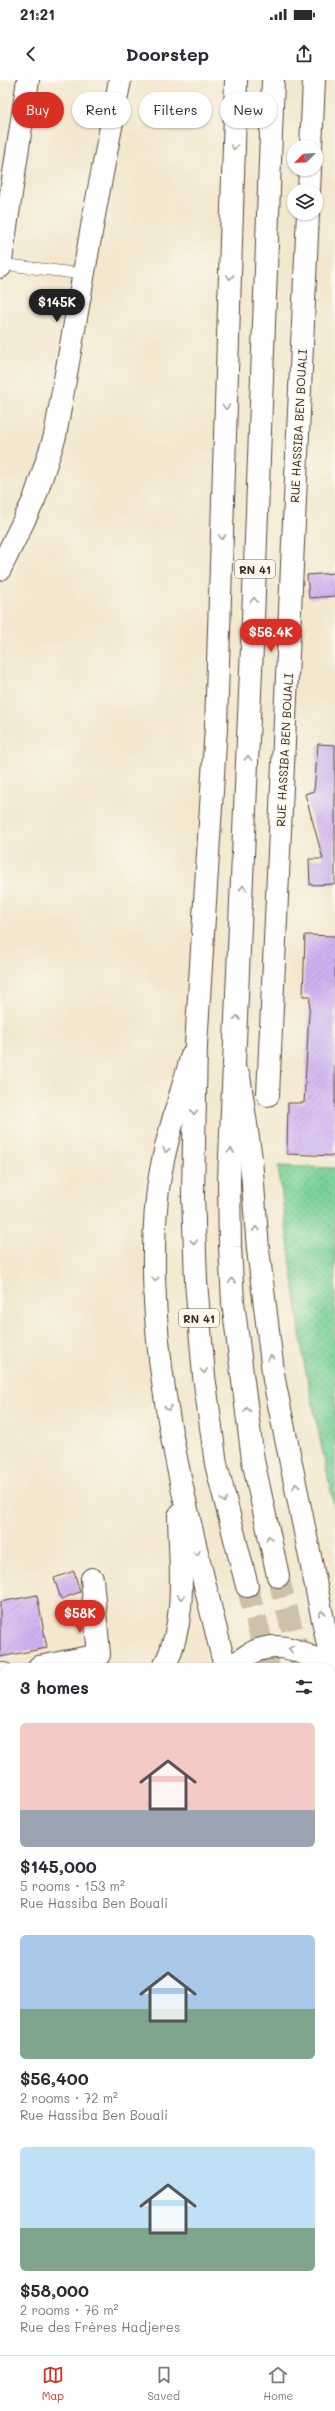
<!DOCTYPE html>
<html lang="en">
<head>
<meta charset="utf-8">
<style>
  body { margin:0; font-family:Mali,sans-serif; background:#f7f7f7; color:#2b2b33; height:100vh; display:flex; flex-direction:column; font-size:15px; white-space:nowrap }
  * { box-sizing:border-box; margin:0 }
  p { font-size:13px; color:#7c7c81 }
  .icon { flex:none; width:22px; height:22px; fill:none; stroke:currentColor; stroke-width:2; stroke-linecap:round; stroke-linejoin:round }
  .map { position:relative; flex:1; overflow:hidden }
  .details { position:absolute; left:0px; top:1583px; width:335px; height:692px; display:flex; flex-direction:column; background:#fff; border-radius:12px 12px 0 0; box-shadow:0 1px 3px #0004 }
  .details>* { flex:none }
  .guide { position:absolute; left:12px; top:12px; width:311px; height:36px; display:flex; gap:8px }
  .needle { width:26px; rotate:246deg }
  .buttons { position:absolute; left:287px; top:60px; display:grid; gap:8px }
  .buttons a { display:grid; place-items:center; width:36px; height:36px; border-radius:50%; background:#fff; box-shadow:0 1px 3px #0004; font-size:20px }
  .price { position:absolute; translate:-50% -34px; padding:0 9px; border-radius:14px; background:#d93025; color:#fff; font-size:13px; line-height:26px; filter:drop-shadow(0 1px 2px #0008) }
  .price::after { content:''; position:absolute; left:50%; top:24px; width:12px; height:9px; margin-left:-6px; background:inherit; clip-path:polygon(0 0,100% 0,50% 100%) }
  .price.selected { background:#222; color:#fff }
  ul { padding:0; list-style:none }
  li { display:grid; align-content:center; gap:8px; height:212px; padding:0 20px }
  li span { display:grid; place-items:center; height:124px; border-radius:6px; color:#555 }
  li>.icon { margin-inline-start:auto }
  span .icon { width:72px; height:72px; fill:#fffc; stroke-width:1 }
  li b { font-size:17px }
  h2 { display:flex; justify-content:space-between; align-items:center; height:48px; padding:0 20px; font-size:17px }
  .chip { padding:0 14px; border-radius:18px; background:#fff; box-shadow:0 1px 3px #0004; font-size:14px; line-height:36px }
  .chip.selected { background:#d93025; color:#fff }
  .status { display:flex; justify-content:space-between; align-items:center; height:28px; padding:0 20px; background:#fff; direction:ltr }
  .status svg { height:11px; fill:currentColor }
  header { display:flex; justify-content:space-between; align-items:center; height:52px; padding:0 20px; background:#fff; font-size:18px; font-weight:700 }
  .menu { display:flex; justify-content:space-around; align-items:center; height:56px; border-top:1px solid #e1e1e2; background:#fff; font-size:11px; color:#7c7c81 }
  .menu a { display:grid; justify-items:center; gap:2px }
  .menu .selected { color:#d93025 }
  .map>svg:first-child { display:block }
  .grass { fill:url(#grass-dots); stroke:#5a7d5a }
  .building { fill:url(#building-hatch) }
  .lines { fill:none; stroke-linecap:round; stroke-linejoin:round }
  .highway-tunnel { stroke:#cec1aa; stroke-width:22; stroke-dasharray:22 11; stroke-linecap:butt }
  .lane-casing { stroke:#574638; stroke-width:12 }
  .street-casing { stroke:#574638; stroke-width:24 }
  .primary-casing { stroke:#574638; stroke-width:24 }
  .highway-casing { stroke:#574638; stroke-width:24 }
  .lane { stroke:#fff; stroke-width:11 }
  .street { stroke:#fff; stroke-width:22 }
  .primary { stroke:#fff; stroke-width:22 }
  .highway { stroke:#fff; stroke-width:22 }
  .oneway { stroke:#a79f9a }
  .labels { text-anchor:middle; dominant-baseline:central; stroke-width:3.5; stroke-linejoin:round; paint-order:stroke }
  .shield { fill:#fbf7ec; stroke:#75685c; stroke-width:1 }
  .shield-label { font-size:11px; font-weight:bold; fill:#3b2a1e }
  .street-label { font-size:12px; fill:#3b2a1e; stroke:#fbf7ec }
</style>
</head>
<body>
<div class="status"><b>21:21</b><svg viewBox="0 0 49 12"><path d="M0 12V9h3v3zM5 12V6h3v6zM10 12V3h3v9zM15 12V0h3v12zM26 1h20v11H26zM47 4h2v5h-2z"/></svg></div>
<header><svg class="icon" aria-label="back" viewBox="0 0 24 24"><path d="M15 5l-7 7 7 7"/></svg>Doorstep<svg class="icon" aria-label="share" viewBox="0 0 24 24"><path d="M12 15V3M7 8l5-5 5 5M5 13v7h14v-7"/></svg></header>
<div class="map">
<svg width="335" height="2275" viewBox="0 0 335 2275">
  <defs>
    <pattern id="grass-dots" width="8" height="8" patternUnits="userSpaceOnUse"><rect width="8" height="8" fill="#78d096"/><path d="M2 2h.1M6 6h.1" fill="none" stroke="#64a97a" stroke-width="1.8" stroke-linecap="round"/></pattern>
    <pattern id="building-hatch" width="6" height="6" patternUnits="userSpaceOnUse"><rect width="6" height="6" fill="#ceb1f1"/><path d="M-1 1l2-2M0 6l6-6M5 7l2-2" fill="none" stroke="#b298ce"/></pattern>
  </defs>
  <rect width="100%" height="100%" fill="#fbf7ec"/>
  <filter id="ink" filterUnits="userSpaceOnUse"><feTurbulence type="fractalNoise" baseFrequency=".025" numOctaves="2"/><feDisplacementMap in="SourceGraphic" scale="8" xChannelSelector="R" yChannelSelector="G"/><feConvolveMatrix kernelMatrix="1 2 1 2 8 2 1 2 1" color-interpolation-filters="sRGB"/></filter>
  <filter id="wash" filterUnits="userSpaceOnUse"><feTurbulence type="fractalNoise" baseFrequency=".012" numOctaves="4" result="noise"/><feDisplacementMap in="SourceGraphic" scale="16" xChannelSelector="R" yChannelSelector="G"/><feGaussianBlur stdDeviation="0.9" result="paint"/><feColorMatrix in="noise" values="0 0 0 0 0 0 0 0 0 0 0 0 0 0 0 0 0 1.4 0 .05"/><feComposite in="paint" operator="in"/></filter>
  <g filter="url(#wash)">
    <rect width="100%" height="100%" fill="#f3e7cd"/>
    <polygon class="grass" points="278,1086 335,1088 335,1430 304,1283"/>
    <g id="blocks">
      <g class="building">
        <polygon points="335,493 335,516 309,518 307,495"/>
        <polygon points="318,664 335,665 335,804 310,805 309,779 323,779 305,714 314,711"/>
        <polygon points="305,855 335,856 335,1076 287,1074 288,1023 304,1023 310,916 303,916"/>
        <polygon points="74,1491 80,1512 61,1519 54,1498"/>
        <polygon points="37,1515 47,1568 0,1577 0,1522"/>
      </g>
    </g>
  </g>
  <g filter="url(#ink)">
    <use href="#blocks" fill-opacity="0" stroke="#574638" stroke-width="1"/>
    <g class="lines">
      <g class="highway-tunnel">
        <polyline points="278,1496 302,1587"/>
        <polyline points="247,1506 269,1587"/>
        <polyline points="331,1693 335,1708"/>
      </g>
      <g class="lane-casing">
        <g id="lane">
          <polyline points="0,184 83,194"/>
          <polyline points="331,1939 335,1947"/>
          <polyline points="331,1979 335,1988"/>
          <polyline points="0,2073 4,2078"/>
          <polyline points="314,2271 322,2275"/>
          <polyline points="107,2275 108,2275"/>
        </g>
      </g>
      <g class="street-casing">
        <g id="street">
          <polyline points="311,67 314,0"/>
          <polyline points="309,111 310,89"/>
          <polyline points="0,187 28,0"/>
          <polyline points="0,489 34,420 55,356 95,130 120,0"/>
          <polyline points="268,1015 308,133"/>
          <polyline points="39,1587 99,1575 92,1499"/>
          <polyline points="0,1595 4,1594"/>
        </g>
      </g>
      <g class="primary-casing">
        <g id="primary">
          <path d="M192,975C179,1022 162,1069 157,1118C141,1272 189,1438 225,1587"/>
          <polyline points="239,996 251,1079 258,1169 274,1300 335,1599"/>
          <path d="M164,1587C188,1540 180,1487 179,1436"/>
          <path d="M233,1587C261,1558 295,1563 325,1587"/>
          <polyline points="331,1665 335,1659"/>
          <polyline points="0,1673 4,1673"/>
          <polyline points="0,1690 4,1689"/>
          <polyline points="331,1889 335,1898"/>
        </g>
      </g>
      <g class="highway-casing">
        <g id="highway">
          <polyline points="236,0 216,647 196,965 193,1114 196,1202 204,1296 216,1384 247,1506"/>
          <polyline points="273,0 252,567 229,1100 230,1167 233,1222 253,1380 278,1496"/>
          <polyline points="331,1799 335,1811"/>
        </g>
      </g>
      <use href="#lane" class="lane"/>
      <use href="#street" class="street"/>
      <use href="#primary" class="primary"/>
      <use href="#highway" class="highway"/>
    </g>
    <defs><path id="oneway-chevron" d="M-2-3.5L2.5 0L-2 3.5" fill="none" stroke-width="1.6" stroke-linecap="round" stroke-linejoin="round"/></defs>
    <g class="oneway">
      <use href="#oneway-chevron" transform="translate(234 67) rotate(92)"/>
      <use href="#oneway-chevron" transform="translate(230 197) rotate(92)"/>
      <use href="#oneway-chevron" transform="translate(226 327) rotate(92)"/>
      <use href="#oneway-chevron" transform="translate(222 457) rotate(92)"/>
      <use href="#oneway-chevron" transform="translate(254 520) rotate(-88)"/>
      <use href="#oneway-chevron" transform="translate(248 678) rotate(-88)"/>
      <use href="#oneway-chevron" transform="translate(243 808) rotate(-88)"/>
      <use href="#oneway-chevron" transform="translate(237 938) rotate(-88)"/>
      <use href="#oneway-chevron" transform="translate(194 1032) rotate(91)"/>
      <use href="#oneway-chevron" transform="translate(166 1070) rotate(101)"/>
      <use href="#oneway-chevron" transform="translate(231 1071) rotate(-87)"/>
      <use href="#oneway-chevron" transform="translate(256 1149) rotate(-94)"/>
      <use href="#oneway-chevron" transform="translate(194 1162) rotate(88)"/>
      <use href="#oneway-chevron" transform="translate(155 1199) rotate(92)"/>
      <use href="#oneway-chevron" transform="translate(232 1201) rotate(-94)"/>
      <use href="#oneway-chevron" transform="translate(271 1278) rotate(-97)"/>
      <use href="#oneway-chevron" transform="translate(204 1291) rotate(84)"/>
      <use href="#oneway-chevron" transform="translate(168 1328) rotate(82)"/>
      <use href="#oneway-chevron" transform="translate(247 1330) rotate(-97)"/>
      <use href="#oneway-chevron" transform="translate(296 1406) rotate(-101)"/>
      <use href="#oneway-chevron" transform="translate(224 1420) rotate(77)"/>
      <use href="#oneway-chevron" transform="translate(269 1458) rotate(-102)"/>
      <use href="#oneway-chevron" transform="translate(197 1473) rotate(76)"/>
      <use href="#oneway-chevron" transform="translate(181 1517) rotate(91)"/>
      <use href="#oneway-chevron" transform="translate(322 1533) rotate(-102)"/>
      <use href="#oneway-chevron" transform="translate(291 1569) rotate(-169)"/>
    </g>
  </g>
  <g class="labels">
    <g class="shield">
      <rect x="235" y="480" width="40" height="18" rx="3"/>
      <rect x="179" y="1229" width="40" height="18" rx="3"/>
    </g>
    <g class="shield-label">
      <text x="255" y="489">RN 41</text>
      <text x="199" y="1238">RN 41</text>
    </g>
    <g class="street-label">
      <text transform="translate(298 346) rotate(-87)">RUE HASSIBA BEN BOUALI</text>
      <text transform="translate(284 670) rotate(-87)">RUE HASSIBA BEN BOUALI</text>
    </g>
  </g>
</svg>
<div class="buttons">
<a><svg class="needle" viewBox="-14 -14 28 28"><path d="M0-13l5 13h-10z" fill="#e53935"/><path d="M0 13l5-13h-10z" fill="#7c7c81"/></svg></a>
<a><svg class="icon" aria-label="layers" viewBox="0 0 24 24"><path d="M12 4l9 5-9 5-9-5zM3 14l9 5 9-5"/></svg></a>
</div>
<b class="price selected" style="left:57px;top:243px">$145K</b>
<b class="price" style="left:271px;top:573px">$56.4K</b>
<b class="price" style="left:80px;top:1554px">$58K</b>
<div class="guide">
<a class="chip selected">Buy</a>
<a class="chip">Rent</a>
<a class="chip">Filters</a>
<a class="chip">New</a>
</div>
<section class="details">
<h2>3 homes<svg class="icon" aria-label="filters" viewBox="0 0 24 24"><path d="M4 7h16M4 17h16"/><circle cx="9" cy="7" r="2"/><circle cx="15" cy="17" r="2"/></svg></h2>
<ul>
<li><span style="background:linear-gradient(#f6c9c9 70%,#9aa5b1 0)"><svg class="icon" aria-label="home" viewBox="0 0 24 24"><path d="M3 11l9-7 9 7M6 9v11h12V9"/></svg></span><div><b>$145,000</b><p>5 rooms · 153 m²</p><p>Rue Hassiba Ben Bouali</p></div></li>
<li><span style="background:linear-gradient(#a9c7e8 60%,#7fa58c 0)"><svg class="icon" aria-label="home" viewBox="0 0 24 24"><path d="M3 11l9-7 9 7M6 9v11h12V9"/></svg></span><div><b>$56,400</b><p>2 rooms · 72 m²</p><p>Rue Hassiba Ben Bouali</p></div></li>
<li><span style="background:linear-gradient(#bfe0f5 65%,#7fa58c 0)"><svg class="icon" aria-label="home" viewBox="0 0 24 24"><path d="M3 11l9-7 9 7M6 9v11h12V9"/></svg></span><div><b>$58,000</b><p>2 rooms · 76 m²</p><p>Rue des Frères Hadjeres</p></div></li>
</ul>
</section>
</div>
<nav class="menu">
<a class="selected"><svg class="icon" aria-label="map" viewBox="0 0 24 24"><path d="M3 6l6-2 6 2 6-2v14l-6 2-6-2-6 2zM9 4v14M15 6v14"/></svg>Map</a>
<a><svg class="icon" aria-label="saved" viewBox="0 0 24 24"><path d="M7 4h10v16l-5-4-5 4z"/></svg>Saved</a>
<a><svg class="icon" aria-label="home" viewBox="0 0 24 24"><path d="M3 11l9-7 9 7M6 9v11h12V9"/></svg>Home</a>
</nav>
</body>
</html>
